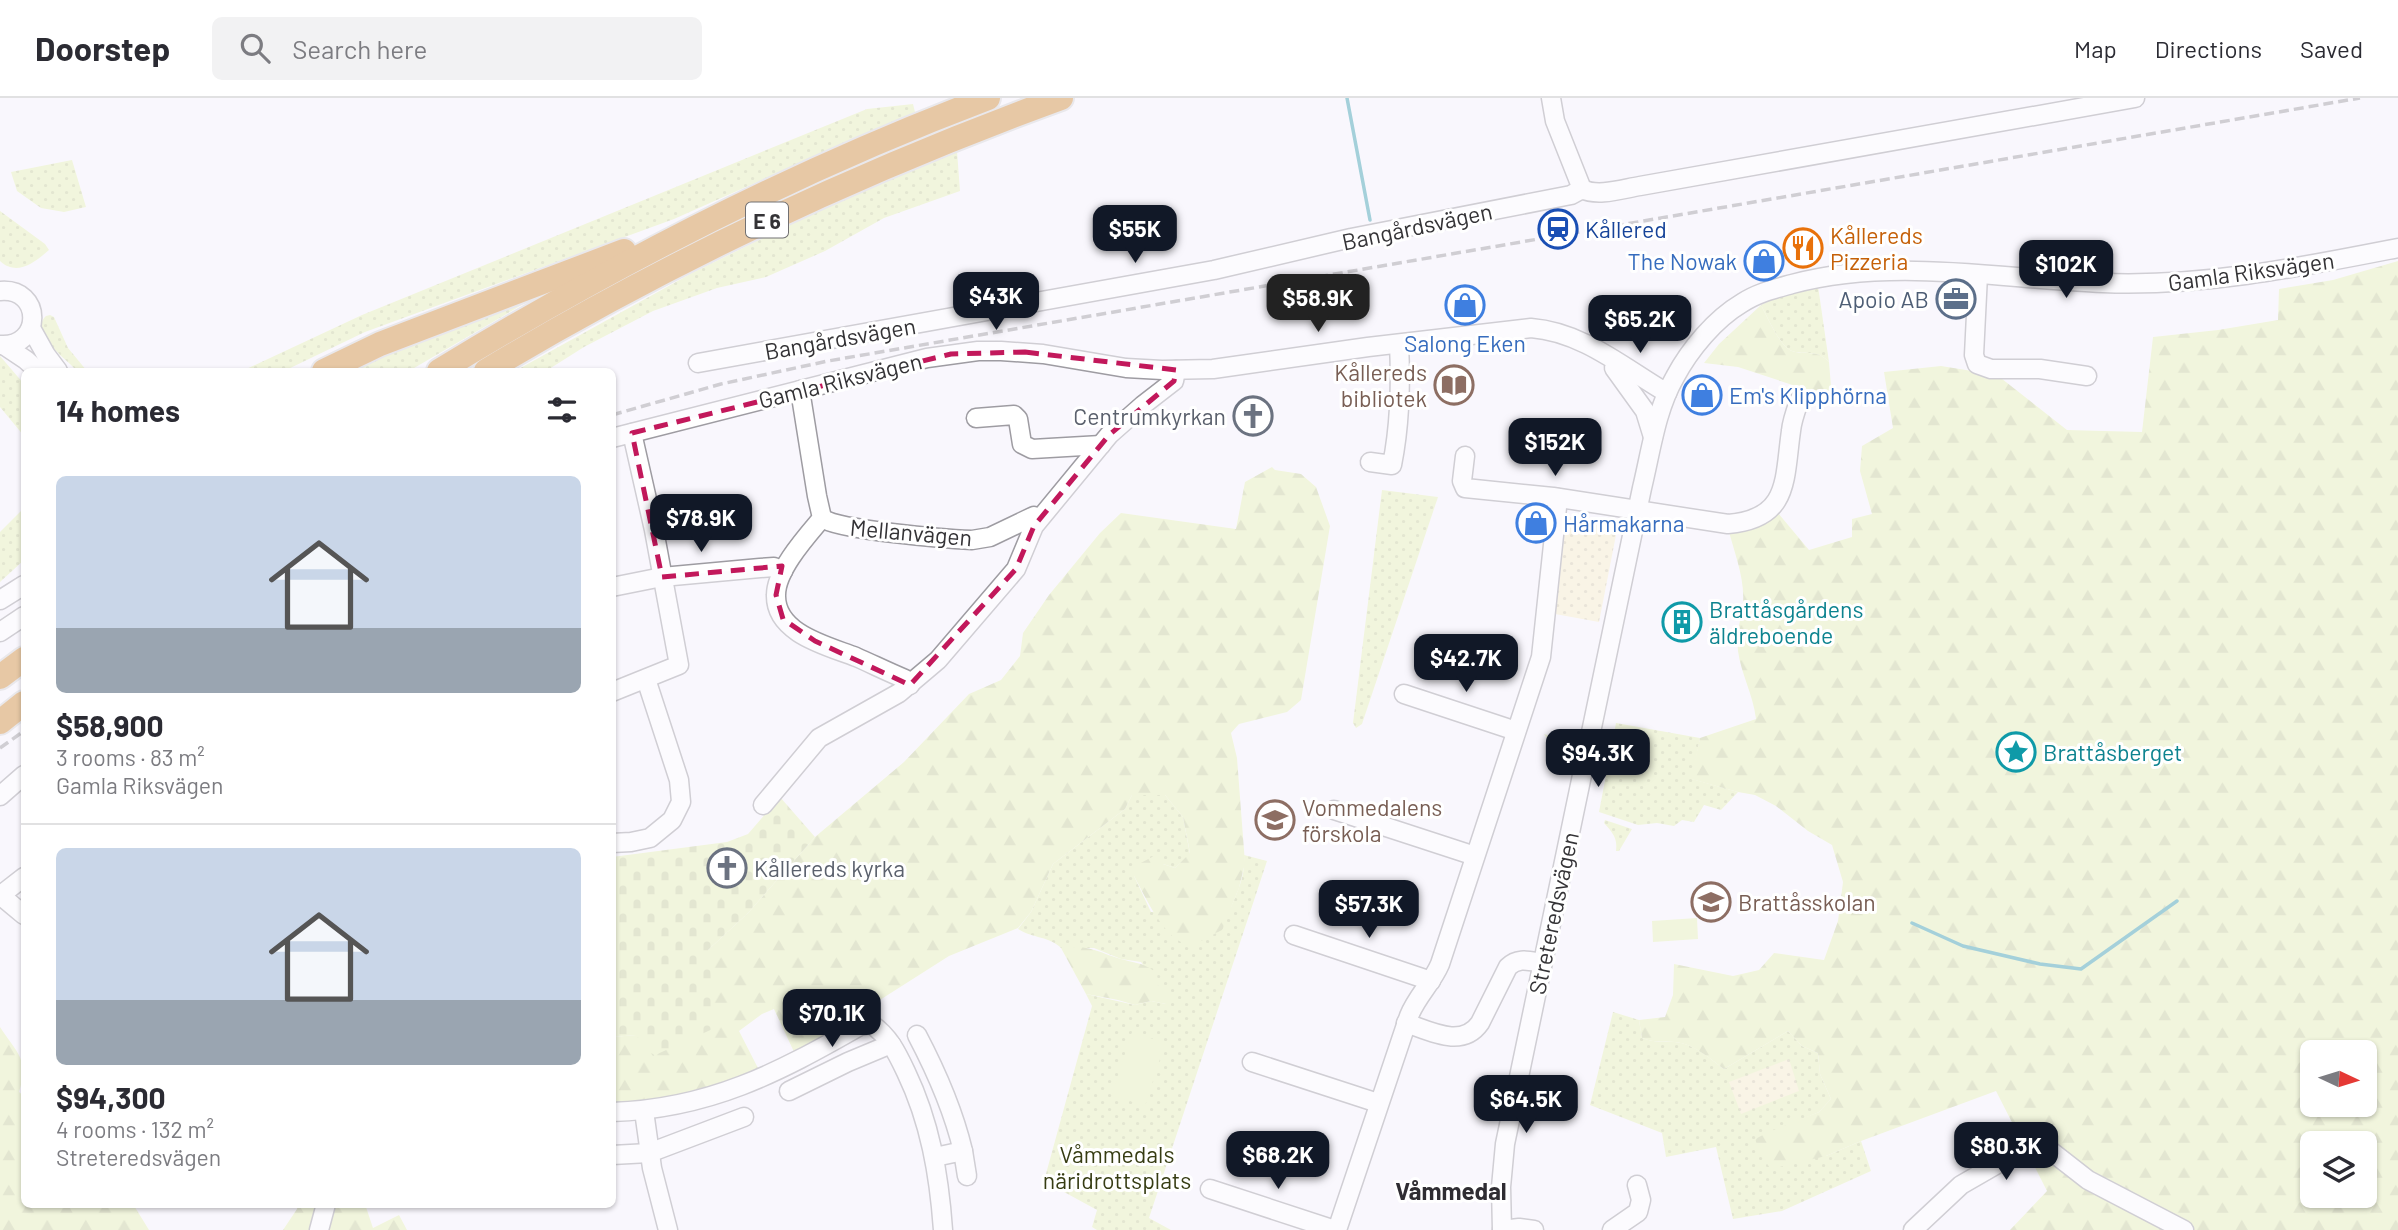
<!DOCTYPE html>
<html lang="en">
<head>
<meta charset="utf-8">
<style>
  body { margin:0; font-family:Barlow,sans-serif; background:#f2f2f3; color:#2b2b33; height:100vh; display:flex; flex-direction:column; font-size:26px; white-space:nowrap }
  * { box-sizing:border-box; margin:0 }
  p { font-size:23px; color:#7c7c81 }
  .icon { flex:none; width:38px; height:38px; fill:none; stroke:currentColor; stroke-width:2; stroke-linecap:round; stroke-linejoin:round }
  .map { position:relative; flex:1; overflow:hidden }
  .panel { position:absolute; left:21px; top:270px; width:595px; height:840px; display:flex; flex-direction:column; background:#fff; border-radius:10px; box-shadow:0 2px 5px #0004 }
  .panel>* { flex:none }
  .needle { width:46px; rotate:94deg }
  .fabs { position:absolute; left:2300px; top:942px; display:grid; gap:14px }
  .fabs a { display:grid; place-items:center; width:77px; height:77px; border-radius:10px; background:#fff; box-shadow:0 2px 5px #0004; font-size:35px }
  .price { position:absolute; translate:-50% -60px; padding:0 16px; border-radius:14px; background:#111827; color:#fff; font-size:23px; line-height:46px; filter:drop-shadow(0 2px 4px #0008) }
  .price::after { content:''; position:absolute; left:50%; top:42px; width:21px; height:16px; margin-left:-10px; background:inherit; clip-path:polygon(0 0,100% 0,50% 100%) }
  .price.current { background:#222; color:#fff }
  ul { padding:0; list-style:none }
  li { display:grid; align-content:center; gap:14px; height:371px; padding:0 35px }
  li+li { border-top:2px solid #e1e1e2 }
  li span { display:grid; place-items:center; height:217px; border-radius:10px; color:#555 }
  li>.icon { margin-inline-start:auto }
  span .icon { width:126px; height:126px; fill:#fffc; stroke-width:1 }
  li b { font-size:30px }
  h2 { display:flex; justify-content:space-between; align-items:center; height:84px; padding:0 35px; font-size:30px }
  header { display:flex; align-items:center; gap:42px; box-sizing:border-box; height:98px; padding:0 35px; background:#fff; border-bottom:2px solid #e1e1e2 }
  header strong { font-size:33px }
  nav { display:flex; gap:38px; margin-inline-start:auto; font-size:24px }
  .search { width:490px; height:63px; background:#f2f2f3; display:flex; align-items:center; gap:18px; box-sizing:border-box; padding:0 24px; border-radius:10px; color:#7c7c81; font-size:26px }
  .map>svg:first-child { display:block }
  .grass { fill:url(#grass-dots) }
  .forest { fill:url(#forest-firs); fill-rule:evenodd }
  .sand { fill:url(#sand-dots) }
  .cemetery { fill:url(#cemetery-stones) }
  .garden { fill:#e7f2b5 }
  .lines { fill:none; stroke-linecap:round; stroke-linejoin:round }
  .stream { stroke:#3ca0b0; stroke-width:3.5 }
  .minor-casing { stroke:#9e9ca2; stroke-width:21 }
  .highway-casing { stroke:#d6d6d7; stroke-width:28 }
  .minor { stroke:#fff; stroke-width:18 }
  .highway { stroke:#d18e3b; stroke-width:24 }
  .rail { stroke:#9d9ca0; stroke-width:3.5; stroke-dasharray:10 5; stroke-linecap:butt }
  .marked { fill:none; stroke:#c2185b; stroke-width:5; stroke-dasharray:14 9; stroke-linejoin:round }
  .labels { text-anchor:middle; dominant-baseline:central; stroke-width:6; stroke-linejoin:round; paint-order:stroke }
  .shield { fill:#fff; stroke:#717072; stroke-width:2 }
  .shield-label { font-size:21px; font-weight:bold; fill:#343336 }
  .street-label { font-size:23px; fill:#343336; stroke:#fff }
  .transit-label { font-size:23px; fill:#164399; stroke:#fff; text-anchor:start }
  .food-label { font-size:23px; fill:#c56008; stroke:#fff; text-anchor:start }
  .shop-label { font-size:23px; fill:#366cbe; stroke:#fff; text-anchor:start }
  .service-label { font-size:23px; fill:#4e5e75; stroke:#fff; text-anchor:end }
  .education-label { font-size:23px; fill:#785e54; stroke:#fff; text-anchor:start }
  .worship-label { font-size:23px; fill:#5b616d; stroke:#fff; text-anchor:end }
  .culture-label { font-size:23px; fill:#0d838f; stroke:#fff; text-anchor:start }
  .park-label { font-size:23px; fill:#363c13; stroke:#fff }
  .neighbourhood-label { font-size:24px; font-weight:bold; fill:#2f2d32; stroke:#fff }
</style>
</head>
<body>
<header>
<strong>Doorstep</strong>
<div class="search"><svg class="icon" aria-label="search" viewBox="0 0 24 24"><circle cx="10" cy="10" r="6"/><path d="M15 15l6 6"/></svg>Search here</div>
<nav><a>Map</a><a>Directions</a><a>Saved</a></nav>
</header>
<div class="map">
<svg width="2398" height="1132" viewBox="0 0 2398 1132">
  <defs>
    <pattern id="grass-dots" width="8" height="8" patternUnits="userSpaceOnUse" patternTransform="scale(1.75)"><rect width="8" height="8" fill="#e7f2b5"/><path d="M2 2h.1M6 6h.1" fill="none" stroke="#c7d09c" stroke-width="1.8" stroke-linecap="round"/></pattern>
    <pattern id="forest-firs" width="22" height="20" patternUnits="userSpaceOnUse" patternTransform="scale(1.75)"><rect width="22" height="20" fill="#e7f2b5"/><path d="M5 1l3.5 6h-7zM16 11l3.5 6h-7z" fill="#c7d09c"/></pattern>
    <pattern id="sand-dots" width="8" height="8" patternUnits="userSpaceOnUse" patternTransform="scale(1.75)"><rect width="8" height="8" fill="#f8efc9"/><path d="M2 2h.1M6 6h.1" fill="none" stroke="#d5cdad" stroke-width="1.8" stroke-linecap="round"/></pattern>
    <pattern id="cemetery-stones" width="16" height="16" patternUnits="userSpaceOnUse" patternTransform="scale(1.75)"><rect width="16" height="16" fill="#e7f2b5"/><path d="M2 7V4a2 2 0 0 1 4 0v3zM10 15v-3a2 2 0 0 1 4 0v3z" fill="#c7d09c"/></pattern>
  </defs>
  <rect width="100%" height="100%" fill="#f9f7fd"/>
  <g class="grass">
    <polygon points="913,6 915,14 674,121 365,234 284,273 242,273 362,217 867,11"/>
    <polygon points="957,53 960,93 884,120 825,153 766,179 717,190 653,213 584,249 546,273 515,273 692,175 820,112"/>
    <polygon points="72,62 86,109 64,114 41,110 17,93 11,74"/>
    <path d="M0,113L45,146L49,152C35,164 17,179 0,163Z"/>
    <path d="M1818,188L1829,264C1816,250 1805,258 1792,253C1780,249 1767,218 1761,207L1781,197Z"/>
    <polygon points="532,201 409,273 343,273"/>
    <path d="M50,217L54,219L68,250L87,273H77C66,260 28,235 46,218Z"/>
    <polygon points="0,258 24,286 24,338 0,309"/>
    <polygon points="1382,392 1438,399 1362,626 1356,630 1353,625"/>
    <polygon points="24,410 24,462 0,484 0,434"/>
    <polygon points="1616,625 1700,640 1692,681 1738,694 1721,712 1704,707 1694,724 1682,722 1674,728 1657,725 1638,727 1599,714"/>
    <polygon points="1544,636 1578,647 1571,673 1561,667 1559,657"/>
    <path d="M1132,697H1165L1183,719L1190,756L1175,770L1163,766L1134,778L1151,814L1231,809C1238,793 1246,775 1244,757L1267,763L1149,1120L1171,1132H1097L1092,1129L1097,1112L1044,1083L1092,908L1086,896L1135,907L1151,903L1166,906L1158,887L1141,864L1121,861L1094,850H1061C1051,839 1032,840 1018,831L1031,814L1053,766L1125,711Z"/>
    <path d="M1605,722L1632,731L1619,753H1616C1618,740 1612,734 1604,725Z"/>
    <path d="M1613,914L1639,922L1642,940C1655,945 1663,943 1675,944C1695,946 1709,960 1724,971L1788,933L1802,948L1818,955L1820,976L1831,1001L1819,1014L1756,1041L1826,1058L1861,1043L1871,1073L1782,1113L1733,1121L1716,1049L1666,1059L1662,1035L1590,1007Z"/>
  </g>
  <g class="forest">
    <path d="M2398,163V1132H2010L2047,1093L1996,993L1861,1043L1826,1058L1771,1071L1761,1058L1755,1041L1771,1033L1819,1014L1831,1001L1820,976L1818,955L1802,948L1788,933L1724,971C1709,960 1694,946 1675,944C1662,943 1654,945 1642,940L1639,922L1665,919L1673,897L1674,866L1733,878L1759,872L1774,855L1824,862L1838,823L1843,784L1832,747L1808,733L1776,708L1755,697L1738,694L1691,681L1700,640L1756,621C1753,596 1741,576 1738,553C1736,531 1741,524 1743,505C1745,480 1734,454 1728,430L1778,415L1809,452L1852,439V421L1872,416L1860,373L1862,348L1893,330L1884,274L1941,268L1997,277L2067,332L2142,334L2153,239L2218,232L2278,222L2279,191L2333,182ZM2312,954H2364V1006H2312ZM2312,1045H2364V1097H2312Z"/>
    <path d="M1761,207C1767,218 1780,249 1792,253C1805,258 1816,250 1829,264L1832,300L1738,269L1704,265L1719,246Z"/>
    <path d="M1272,369L1275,372L1301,376L1316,389L1330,428L1301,602L1287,614L1239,626L1231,635L1237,660L1245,765L1239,790L1222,832C1213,836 1201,845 1192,846C1167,849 1144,796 1134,778L1137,767L1154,758L1163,766L1175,770L1190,755L1183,719L1165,697H1132L1125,711L1053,766L1031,814L1018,830L949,858L795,956L774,911L762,916L739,933L760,974C711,989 664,1005 613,1005V939L636,937L708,852L748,815L815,739L904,664L969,596L1001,582L1020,558L1023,535L1049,497L1100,435L1121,415L1236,431L1245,384Z"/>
    <path d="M1076,849C1096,850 1103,856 1121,861C1138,866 1142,864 1157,875L1158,887L1170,895V902L1166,906L1151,903L1135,907L1118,902L1086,896L1061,850Z"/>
    <path d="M0,929C17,955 30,962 19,994L24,998V1106H133L149,1132H0Z"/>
    <polygon points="298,1106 361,1106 366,1109 373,1130 399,1117 407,1132 283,1132 297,1111"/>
  </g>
  <g class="sand">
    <polygon points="1569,419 1586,421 1612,428 1616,437 1599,524 1555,516 1566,423"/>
    <polygon points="1789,961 1799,993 1741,1016 1729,984"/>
  </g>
  <polygon class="cemetery" points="780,699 815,739 748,815 708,852 717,929 653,958 636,937 613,939 612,759 727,744 748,736"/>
  <g class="garden">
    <polygon points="1697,820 1698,841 1653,844 1652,823"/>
    <polygon points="1132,934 1165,945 1145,1008 1112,997"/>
  </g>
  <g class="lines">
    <g class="stream">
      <polyline points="1347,0 1370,122"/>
      <polyline points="1912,825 1963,848 2040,866 2081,871 2177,803"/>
    </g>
    <g class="minor-casing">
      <g id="minor">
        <polyline points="1551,0 1555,23 1582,91"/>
        <polyline points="1978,177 1974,257 1977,266 1991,271 2040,271 2087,278"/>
        <path d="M0,193C43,189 43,250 0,247"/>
        <polyline points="31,230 46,257 58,273"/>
        <polyline points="5,248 26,262 38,273"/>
        <path d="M698,265L1214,172L1351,140L1571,97L1582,91C1598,99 1622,91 1640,88L2135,0"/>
        <polyline points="1614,270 1645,313 1653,339"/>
        <path d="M800,292L817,398L822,420C806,439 776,472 776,497C775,536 828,548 856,559C872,566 888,574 905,581L910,587"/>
        <polyline points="976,320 1014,317 1018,321 1022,346 1032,351 1101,347"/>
        <path d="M612,340L927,260L978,253H1001L1043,256L1126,270L1162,272L1213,271L1368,249L1531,230C1583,234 1624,270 1667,295"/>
        <path d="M1465,358L1462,383L1465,390L1553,399L1728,426C1790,421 1784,381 1791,333C1792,322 1796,312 1800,301"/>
        <path d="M1370,364L1392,367C1400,327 1401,286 1399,246"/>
        <path d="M822,420C837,432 948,441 972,442L990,439L1034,418L1039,420"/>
        <polyline points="612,489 662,479 760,470 774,469 783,473"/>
        <polyline points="0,502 24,487"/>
        <polyline points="0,534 24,518"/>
        <polyline points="612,594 679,567 654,432 632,335"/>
        <polyline points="1404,596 1516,633"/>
        <polyline points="0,698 24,677"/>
        <polyline points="763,707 819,640 899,595 938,562 1016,471 1034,428 1109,337 1143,307 1174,283 1176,272"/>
        <polyline points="1334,712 1475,758"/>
        <polyline points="612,745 631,744 650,740 672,722 681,704 679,682 646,581"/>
        <polyline points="0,797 24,817"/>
        <polyline points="1,797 24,779"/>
        <polyline points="1294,837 1431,883"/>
        <path d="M1406,925C1430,933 1462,951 1480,925L1508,869C1518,859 1529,863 1542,865"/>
        <path d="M917,937C937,975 953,1011 963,1053"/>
        <polyline points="1252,964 1378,1005"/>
        <polyline points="789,993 848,964 891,946"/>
        <polyline points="644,1013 652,1070 668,1132"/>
        <path d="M612,1014C709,1011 778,975 860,928L871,926C889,938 897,955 906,974C930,1024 939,1076 943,1132"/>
        <polyline points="612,1057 649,1055 744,1019"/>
        <polyline points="935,1059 963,1053 967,1078"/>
        <polyline points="1210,1091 1335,1132"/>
        <polyline points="319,1132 326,1106"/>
        <path d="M1337,1132L1409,918C1417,898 1432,885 1440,866L1541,559L1558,400"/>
        <path d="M1502,1132L1501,1089L1505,1046L1642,390C1651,353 1656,312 1675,279C1690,251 1715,221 1742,205C1757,195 1774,191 1792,186C1893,159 2000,181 2103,185C2203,189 2301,169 2398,150"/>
        <polyline points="1502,1132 1519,1130 1534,1132"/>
        <polyline points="1612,1132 1638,1114 1641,1102 1637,1087"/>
        <polyline points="1913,1132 1961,1087 2020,1053 2036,1049 2047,1050 2088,1082 2184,1132"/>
      </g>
    </g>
    <g class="highway-casing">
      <g id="highway">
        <polyline points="324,273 380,246 624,153"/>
        <path d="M439,273C613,167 797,72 988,0"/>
        <path d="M486,273C669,163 861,73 1061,0"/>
        <polyline points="0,579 24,561"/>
        <polyline points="0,624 24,605"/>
      </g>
    </g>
    <use href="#minor" class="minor"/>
    <use href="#highway" class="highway"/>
    <g class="rail">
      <polyline points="612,317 721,286 828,263 2360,0"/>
      <polyline points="0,650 24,633"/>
    </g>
  </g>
  <path d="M0 0H2398V1132H0ZM1025,254L1176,272L1174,283L1109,337L1034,428L1016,471L910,587L815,543L783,521L776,497L782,468L662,479L632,335L951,256Z" fill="#f9f7fd" fill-opacity=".55" fill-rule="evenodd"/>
  <path class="marked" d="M1025,254L1176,272L1174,283L1109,337L1034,428L1016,471L910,587L815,543L783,521L776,497L782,468L662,479L632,335L951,256Z"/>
  <defs>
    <g id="station-ring" transform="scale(2.0125)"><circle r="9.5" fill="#fff" stroke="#1a4fb4" stroke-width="1.5"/><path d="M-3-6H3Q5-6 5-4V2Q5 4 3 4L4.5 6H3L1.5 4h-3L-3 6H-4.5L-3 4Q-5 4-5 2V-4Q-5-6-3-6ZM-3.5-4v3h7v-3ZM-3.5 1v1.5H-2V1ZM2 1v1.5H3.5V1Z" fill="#1a4fb4"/></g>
    <g id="restaurant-ring" transform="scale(2.0125)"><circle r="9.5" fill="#fff" stroke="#e8710a" stroke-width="1.5"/><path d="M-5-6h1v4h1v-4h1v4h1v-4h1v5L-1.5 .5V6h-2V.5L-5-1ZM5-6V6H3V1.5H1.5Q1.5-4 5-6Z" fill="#e8710a"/></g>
    <g id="shop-ring" transform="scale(2.0125)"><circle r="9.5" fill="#fff" stroke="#3f7fe0" stroke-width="1.5"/><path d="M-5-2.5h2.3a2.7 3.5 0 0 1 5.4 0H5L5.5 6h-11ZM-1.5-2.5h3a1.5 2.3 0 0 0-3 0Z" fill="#3f7fe0"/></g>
    <g id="office-ring" transform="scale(2.0125)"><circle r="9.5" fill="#fff" stroke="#5c6f8a" stroke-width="1.5"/><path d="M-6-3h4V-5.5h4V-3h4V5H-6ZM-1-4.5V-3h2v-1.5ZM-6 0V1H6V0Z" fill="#5c6f8a"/></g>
    <g id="library-ring" transform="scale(2.0125)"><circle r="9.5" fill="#fff" stroke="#8d6e63" stroke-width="1.5"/><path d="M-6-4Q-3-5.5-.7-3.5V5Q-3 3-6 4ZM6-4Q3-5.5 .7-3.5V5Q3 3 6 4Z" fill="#8d6e63"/></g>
    <g id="church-ring" transform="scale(2.0125)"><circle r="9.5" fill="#fff" stroke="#6b7280" stroke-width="1.5"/><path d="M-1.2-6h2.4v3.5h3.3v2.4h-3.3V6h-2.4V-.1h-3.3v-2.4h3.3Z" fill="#6b7280"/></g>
    <g id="building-ring" transform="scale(2.0125)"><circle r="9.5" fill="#fff" stroke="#0f9aa8" stroke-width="1.5"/><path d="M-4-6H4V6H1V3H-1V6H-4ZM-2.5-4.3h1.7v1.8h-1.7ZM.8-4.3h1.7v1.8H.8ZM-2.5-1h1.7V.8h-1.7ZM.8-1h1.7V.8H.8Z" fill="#0f9aa8"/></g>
    <g id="sight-ring" transform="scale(2.0125)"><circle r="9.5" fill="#fff" stroke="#0f9aa8" stroke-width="1.5"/><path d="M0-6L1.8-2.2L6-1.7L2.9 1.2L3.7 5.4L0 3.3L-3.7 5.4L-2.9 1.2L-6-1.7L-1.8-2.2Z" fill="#0f9aa8"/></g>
    <g id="school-ring" transform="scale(2.0125)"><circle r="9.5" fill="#fff" stroke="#8d6e63" stroke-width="1.5"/><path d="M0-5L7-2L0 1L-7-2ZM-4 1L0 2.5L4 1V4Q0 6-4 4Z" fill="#8d6e63"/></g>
  </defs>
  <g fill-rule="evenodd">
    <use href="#station-ring" x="1558" y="131"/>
    <use href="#restaurant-ring" x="1803" y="150"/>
    <use href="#shop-ring" x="1764" y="163"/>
    <use href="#office-ring" x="1956" y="201"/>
    <use href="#shop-ring" x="1465" y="207"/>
    <use href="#library-ring" x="1454" y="287"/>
    <use href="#shop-ring" x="1702" y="297"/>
    <use href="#church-ring" x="1253" y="318"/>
    <use href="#shop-ring" x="1536" y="425"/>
    <use href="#building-ring" x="1682" y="524"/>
    <use href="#sight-ring" x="2016" y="654"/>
    <use href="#school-ring" x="1275" y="722"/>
    <use href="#church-ring" x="727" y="770"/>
    <use href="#school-ring" x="1711" y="804"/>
  </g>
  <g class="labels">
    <rect class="shield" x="746" y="104.5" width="42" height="35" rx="5"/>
    <g class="shield-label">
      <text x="767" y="122">E 6</text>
    </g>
    <g class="street-label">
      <text transform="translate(1417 128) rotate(-12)">Bangårdsvägen</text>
      <text transform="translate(2251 173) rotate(-8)">Gamla Riksvägen</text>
      <text transform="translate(840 240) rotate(-10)">Bangårdsvägen</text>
      <text transform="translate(840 282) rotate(-14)">Gamla Riksvägen</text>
      <text transform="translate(911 434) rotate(5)">Mellanvägen</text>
      <text transform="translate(1553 815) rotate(-78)">Streteredsvägen</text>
    </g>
    <g class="transit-label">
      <text x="1585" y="131">Kållered</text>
    </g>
    <g class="food-label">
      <text x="1830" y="137">Kållereds<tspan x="1830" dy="26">Pizzeria</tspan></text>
    </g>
    <g class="shop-label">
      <text x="1737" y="163" text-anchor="end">The Nowak</text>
      <text x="1465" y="245" text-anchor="middle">Salong Eken</text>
      <text x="1729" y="297">Em's Klipphörna</text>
      <text x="1563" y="425">Hårmakarna</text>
    </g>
    <g class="service-label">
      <text x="1929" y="201">Apoio AB</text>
    </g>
    <g class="education-label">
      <text x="1427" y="274" text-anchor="end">Kållereds<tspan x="1427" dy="26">bibliotek</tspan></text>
      <text x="1302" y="709">Vommedalens<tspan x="1302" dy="26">förskola</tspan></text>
      <text x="1738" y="804">Brattåsskolan</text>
    </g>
    <g class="worship-label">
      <text x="1226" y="318">Centrumkyrkan</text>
      <text x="754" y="770" text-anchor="start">Kållereds kyrka</text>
    </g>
    <g class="culture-label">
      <text x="1709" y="511">Brattåsgårdens<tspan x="1709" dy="26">äldreboende</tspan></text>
      <text x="2043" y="654">Brattåsberget</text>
    </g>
    <g class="park-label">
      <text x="1117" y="1056">Våmmedals<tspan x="1117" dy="26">näridrottsplats</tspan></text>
    </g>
    <g class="neighbourhood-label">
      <text x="1451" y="1092">Våmmedal</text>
    </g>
  </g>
</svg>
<div class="fabs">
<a><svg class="needle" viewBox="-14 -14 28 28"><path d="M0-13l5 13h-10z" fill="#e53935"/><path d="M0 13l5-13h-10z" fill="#7c7c81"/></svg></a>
<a><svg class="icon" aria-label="layers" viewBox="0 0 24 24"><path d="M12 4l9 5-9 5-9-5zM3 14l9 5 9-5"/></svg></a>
</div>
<b class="price" style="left:1135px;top:167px">$55K</b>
<b class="price" style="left:2066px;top:202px">$102K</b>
<b class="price" style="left:996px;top:234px">$43K</b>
<b class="price current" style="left:1318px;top:236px">$58.9K</b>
<b class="price" style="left:1640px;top:257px">$65.2K</b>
<b class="price" style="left:1555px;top:380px">$152K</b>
<b class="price" style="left:701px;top:456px">$78.9K</b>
<b class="price" style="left:1466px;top:596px">$42.7K</b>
<b class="price" style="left:1598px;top:691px">$94.3K</b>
<b class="price" style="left:1369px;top:842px">$57.3K</b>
<b class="price" style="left:832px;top:951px">$70.1K</b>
<b class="price" style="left:1526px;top:1037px">$64.5K</b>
<b class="price" style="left:2006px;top:1084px">$80.3K</b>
<b class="price" style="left:1278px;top:1093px">$68.2K</b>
<section class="panel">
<h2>14 homes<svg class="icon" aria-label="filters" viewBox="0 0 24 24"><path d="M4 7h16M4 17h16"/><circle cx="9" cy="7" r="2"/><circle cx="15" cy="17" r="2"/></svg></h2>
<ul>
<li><span style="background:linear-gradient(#c9d6e8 70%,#9aa5b1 0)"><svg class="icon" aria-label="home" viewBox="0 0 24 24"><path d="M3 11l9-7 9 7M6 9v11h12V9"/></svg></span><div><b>$58,900</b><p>3 rooms · 83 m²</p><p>Gamla Riksvägen</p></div></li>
<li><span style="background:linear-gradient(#c9d6e8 70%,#9aa5b1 0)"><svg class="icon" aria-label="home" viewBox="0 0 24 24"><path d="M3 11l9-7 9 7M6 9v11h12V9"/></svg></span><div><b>$94,300</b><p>4 rooms · 132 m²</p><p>Streteredsvägen</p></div></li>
</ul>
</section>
</div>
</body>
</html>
